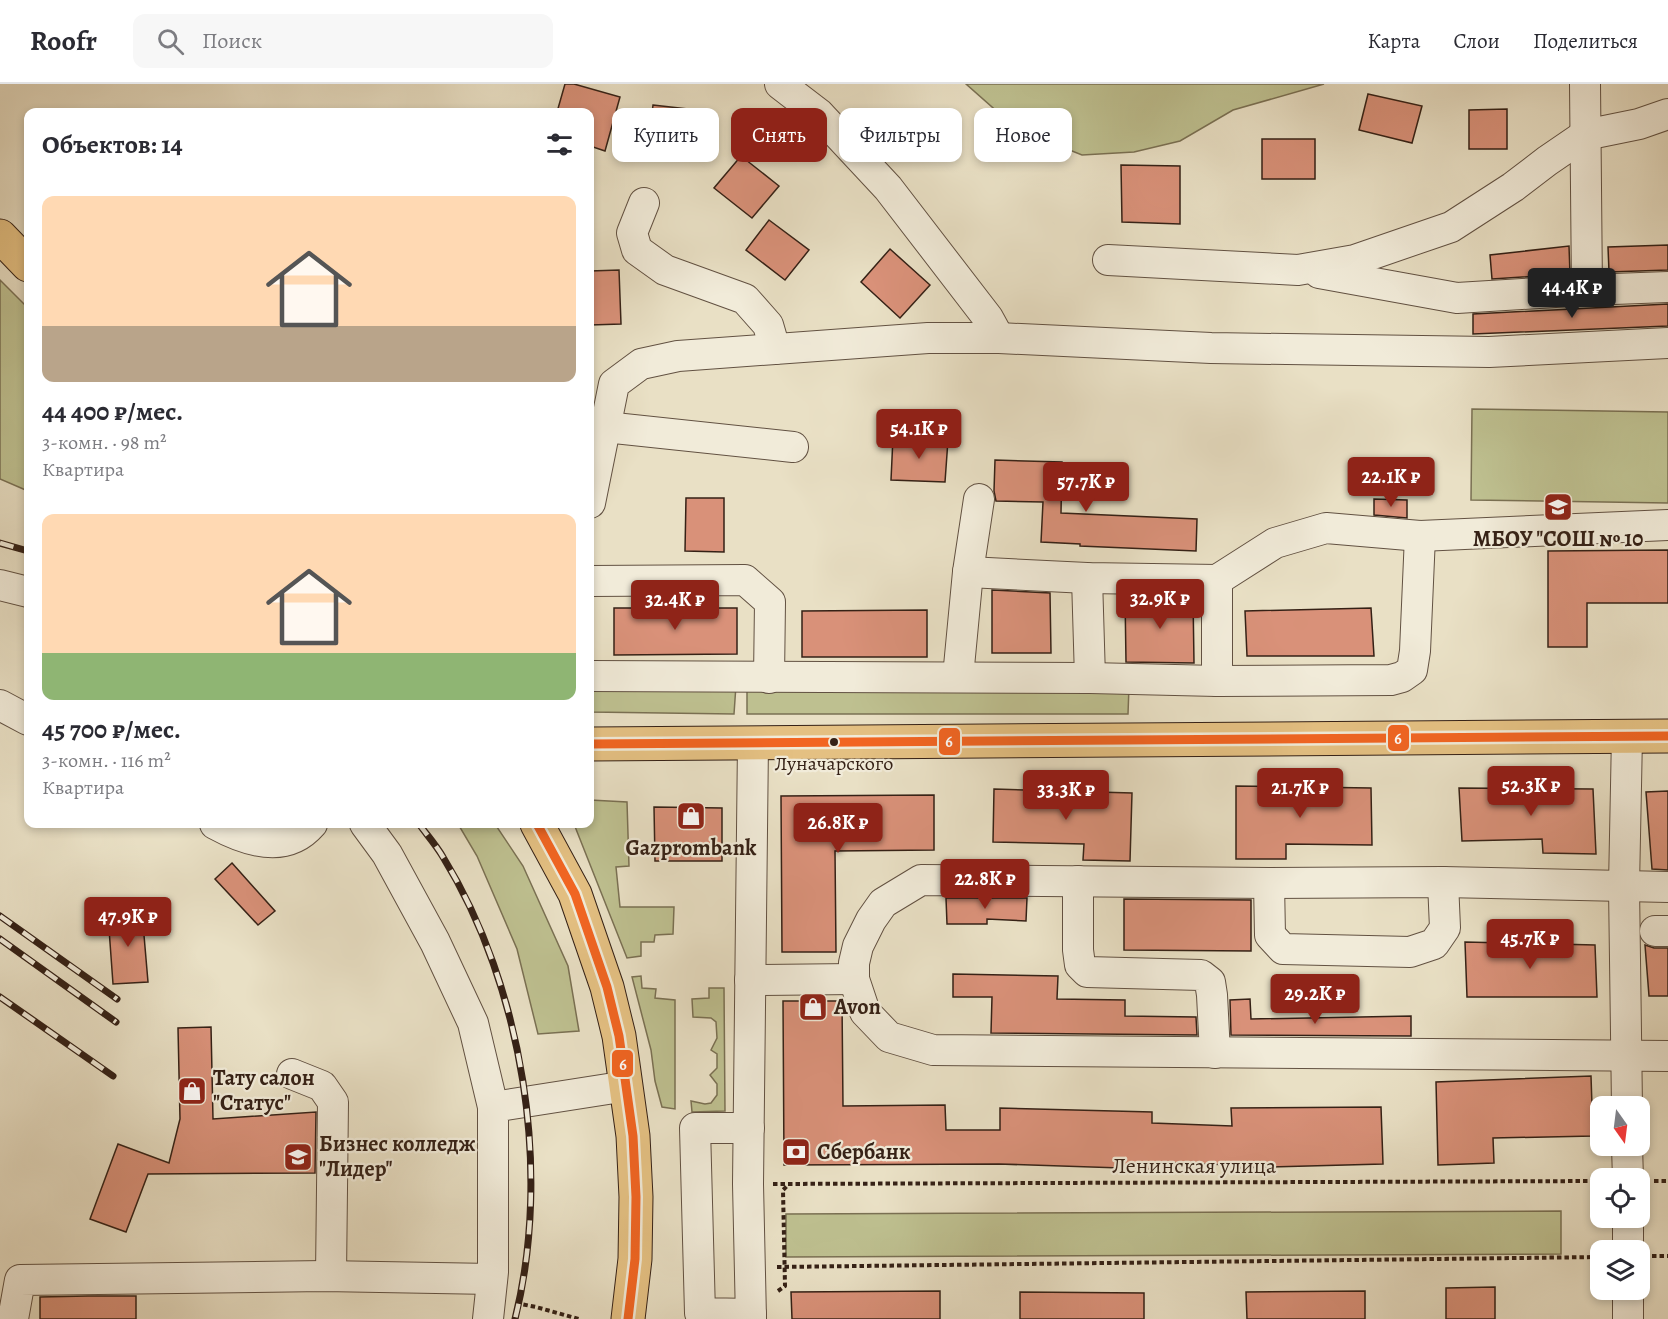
<!DOCTYPE html>
<html lang="ru">
<head>
<meta charset="utf-8">
<style>
  body { margin:0; font-family:Alegreya,serif; background:#f7f7f7; color:#2b2b33; height:100vh; display:flex; flex-direction:column; font-size:22px; white-space:nowrap }
  * { box-sizing:border-box; margin:0 }
  p { font-size:20px; color:#7c7c81 }
  .icon { flex:none; width:33px; height:33px; fill:none; stroke:currentColor; stroke-width:2; stroke-linecap:round; stroke-linejoin:round }
  .map { position:relative; flex:1; overflow:hidden }
  .side { position:absolute; left:24px; top:24px; width:570px; height:720px; display:flex; flex-direction:column; background:#fff; border-radius:12px; box-shadow:0 3px 9px #0003 }
  .side>* { flex:none }
  .top-card { position:absolute; left:612px; top:24px; width:570px; height:54px; display:flex; gap:12px }
  .needle { width:39px; rotate:166deg }
  .tools { position:absolute; left:1590px; top:1012px; display:grid; gap:12px }
  .tools a { display:grid; place-items:center; width:60px; height:60px; border-radius:12px; background:#fff; box-shadow:0 3px 9px #0003; font-size:30px }
  .price { position:absolute; translate:-50% -51px; padding:0 14px; border-radius:6px; background:#8f2418; color:#fff; font-size:20px; line-height:39px; filter:drop-shadow(0 2px 3px #0008) }
  .price::after { content:''; position:absolute; left:50%; top:36px; width:18px; height:14px; margin-left:-9px; background:inherit; clip-path:polygon(0 0,100% 0,50% 100%) }
  .price.selected { background:#222; color:#fff }
  ul { padding:0; list-style:none }
  li { display:grid; align-content:center; gap:12px; height:318px; padding:0 18px }
  li span { display:grid; place-items:center; height:186px; border-radius:12px; color:#555 }
  li>.icon { margin-inline-start:auto }
  span .icon { width:108px; height:108px; fill:#fffc; stroke-width:1 }
  li b { font-size:26px }
  h2 { display:flex; justify-content:space-between; align-items:center; height:72px; padding:0 18px; font-size:26px }
  .tag { padding:0 21px; border-radius:12px; background:#fff; box-shadow:0 3px 9px #0003; font-size:21px; line-height:54px }
  .tag.selected { background:#8f2418; color:#fff }
  header { display:flex; align-items:center; gap:36px; box-sizing:border-box; height:84px; padding:0 30px; background:#fff; border-bottom:2px solid #e1e1e2 }
  header strong { font-size:28px }
  nav { display:flex; gap:33px; margin-inline-start:auto; font-size:21px }
  .search { width:420px; height:54px; background:#f7f7f7; display:flex; align-items:center; gap:15px; box-sizing:border-box; padding:0 21px; border-radius:12px; color:#7c7c81; font-size:22px }
  .map>svg:first-child { display:block }
  .green { fill:#bec090; stroke:#7a7053; stroke-width:1.5 }
  .building { fill:#d99179; stroke:#352116; stroke-width:1.5 }
  .lines { fill:none; stroke-linecap:round; stroke-linejoin:round }
  .minor-casing { stroke:#625142; stroke-width:32 }
  .major-casing { stroke:#352116; stroke-width:35 }
  .path { stroke:#352116; stroke-width:4; stroke-dasharray:4.5 3; stroke-linecap:butt }
  .minor { stroke:#f1ebd9; stroke-width:30 }
  .major { stroke:#e4c082; stroke-width:33 }
  .rail-casing { stroke:#352116; stroke-width:7 }
  .rail { stroke:#f1ebd9; stroke-width:4.5; stroke-dasharray:14; stroke-linecap:butt }
  .bus-1-casing { stroke:#f1ebd9; stroke-width:14 }
  .bus-1 { stroke:#f26522; stroke-width:9 }
  .bus-dot { fill:#352116; stroke:#f1ebd9; stroke-width:2 }
  .labels { text-anchor:middle; dominant-baseline:central; stroke-width:4.5; stroke-linejoin:round; paint-order:stroke }
  .bus-label { font-size:20px; fill:#352116; stroke:#f1ebd9 }
  .poi-label { font-size:22px; font-weight:bold; fill:#352116; stroke:#f1ebd9; text-anchor:start }
  .street-label { font-size:22px; fill:#352116; stroke:#f1ebd9 }
  .line-badge { stroke:#f1ebd9; stroke-width:2 }
  .badge-label { font-size:16px; text-anchor:middle; font-weight:bold; fill:#fff }
</style>
</head>
<body>
<header>
<strong>Roofr</strong>
<div class="search"><svg class="icon" aria-label="search" viewBox="0 0 24 24"><circle cx="10" cy="10" r="6"/><path d="M15 15l6 6"/></svg>Поиск</div>
<nav><a>Карта</a><a>Слои</a><a>Поделиться</a></nav>
</header>
<div class="map">
<svg width="1668" height="1235" viewBox="0 0 1668 1235">
  <rect width="100%" height="100%" fill="#e9e0c5"/>
  <filter id="stains"><feTurbulence type="fractalNoise" baseFrequency=".00333" numOctaves="4"/><feColorMatrix values="0 0 0 0 .2 0 0 0 0 .09 0 0 0 0 .02 0 0 0 .5 -.17"/></filter>
  <radialGradient id="worn" r=".72"><stop offset=".6" stop-color="#630" stop-opacity="0"/><stop offset="1" stop-color="#630" stop-opacity=".3"/></radialGradient>
  <g class="green">
    <polygon points="966,0 1324,0 1233,26 1180,57 1134,68 1082,71 1017,45"/>
    <polygon points="0,196 28,224 28,407 0,395"/>
    <polygon points="1472,325 1668,328 1668,419 1471,416"/>
    <polygon points="590,601 736,601 734,630 590,628"/>
    <polygon points="747,602 1129,602 1128,630 747,630"/>
    <polygon points="590,716 627,718 629,782 616,783 620,823 674,823 673,850 655,851 654,858 641,858 641,872 627,874 574,740 590,740"/>
    <polygon points="458,740 495,740 523,782 568,882 579,947 538,950 517,865 477,772"/>
    <polygon points="641,892 642,904 656,905 655,914 675,916 675,1025 662,1023 655,997 651,966 632,893"/>
    <polygon points="709,904 724,904 725,1027 692,1028 691,1017 705,1020 711,1019 717,1011 717,1000 710,991 717,984 717,970 711,966 717,954 716,938 711,934 693,933 692,915 709,914"/>
    <polygon points="1561,1127 1561,1170 786,1173 786,1130"/>
  </g>
  <g class="building">
    <polygon points="565,0 574,0 620,13 605,67 590,62 590,28 557,28"/>
    <polygon points="1368,10 1422,22 1412,59 1359,46"/>
    <polygon points="653,21 705,27 700,68 648,61"/>
    <polygon points="1507,25 1507,65 1469,65 1469,26"/>
    <rect x="1262" y="55" width="53" height="40"/>
    <polygon points="741,72 779,102 752,134 714,104"/>
    <polygon points="1121,81 1180,82 1180,140 1122,138"/>
    <polygon points="769,136 809,166 785,196 746,166"/>
    <polygon points="1668,161 1668,186 1609,188 1608,163"/>
    <polygon points="1569,162 1570,190 1492,195 1490,171"/>
    <polygon points="890,165 930,201 900,234 861,198"/>
    <polygon points="619,186 621,240 590,241 590,187"/>
    <polygon points="1668,220 1668,242 1473,250 1473,230"/>
    <polygon points="893,353 948,356 945,398 891,396"/>
    <polygon points="995,376 1062,378 1061,429 1197,435 1196,467 1080,462 1080,460 1041,458 1043,418 996,417 994,407"/>
    <polygon points="686,414 724,414 724,468 685,467"/>
    <polygon points="1374,415 1407,416 1407,434 1374,431"/>
    <polygon points="1668,466 1668,519 1587,519 1587,563 1548,563 1548,467"/>
    <polygon points="992,506 1050,509 1051,569 992,569"/>
    <polygon points="1125,512 1193,513 1194,579 1126,578"/>
    <polygon points="614,524 737,524 737,570 614,571"/>
    <polygon points="1371,524 1374,572 1247,572 1245,527"/>
    <polygon points="927,526 927,573 802,573 802,527"/>
    <polygon points="1236,702 1371,704 1372,761 1286,760 1286,775 1236,775"/>
    <polygon points="1459,704 1593,705 1596,770 1543,769 1542,755 1462,757"/>
    <polygon points="994,705 1132,709 1130,777 1083,776 1084,760 993,758"/>
    <polygon points="1668,707 1668,786 1652,785 1646,708"/>
    <polygon points="934,711 934,766 835,767 836,868 782,868 781,712"/>
    <polygon points="654,723 722,724 722,777 655,777"/>
    <polygon points="232,779 275,827 258,841 215,795"/>
    <polygon points="946,814 1027,814 1026,837 987,835 987,840 947,840"/>
    <polygon points="1124,815 1251,816 1251,867 1124,866"/>
    <polygon points="142,828 148,898 113,900 108,831"/>
    <polygon points="1465,858 1595,861 1597,913 1467,913"/>
    <polygon points="1645,861 1654,864 1668,864 1668,912 1649,912"/>
    <polygon points="953,890 1058,892 1057,915 1125,916 1125,932 1196,933 1197,951 991,949 992,913 953,913"/>
    <polygon points="1250,915 1251,935 1411,932 1411,952 1231,951 1230,916"/>
    <polygon points="783,917 842,917 843,1022 945,1021 946,1046 1000,1046 1000,1024 1152,1028 1152,1039 1232,1042 1231,1024 1381,1023 1383,1080 1234,1084 1234,1081 1151,1078 1151,1085 999,1080 784,1081"/>
    <polygon points="211,943 213,1035 316,1028 315,1089 148,1090 126,1148 90,1135 118,1060 169,1079 180,1035 178,944"/>
    <polygon points="1591,992 1593,1052 1493,1054 1494,1079 1438,1081 1436,998"/>
    <polygon points="1495,1203 1495,1235 1446,1235 1446,1204"/>
    <polygon points="940,1207 940,1235 792,1235 791,1208"/>
    <polygon points="1365,1207 1365,1235 1247,1235 1246,1208"/>
    <polygon points="1020,1208 1144,1209 1144,1235 1020,1235"/>
    <polygon points="88,1212 136,1212 136,1235 40,1235 40,1213"/>
  </g>
  <g class="lines">
    <g class="minor-casing">
      <g id="minor">
        <polyline points="780,0 819,30 888,104 988,234 999,254"/>
        <polyline points="1585,0 1587,206"/>
        <polyline points="644,119 632,149 637,166 665,186 745,215 768,241 775,265"/>
        <polyline points="1108,176 1298,186 1355,176 1451,143 1513,103 1547,77 1585,51 1639,40 1668,30"/>
        <polyline points="1319,189 1457,214 1587,206 1668,203"/>
        <polyline points="605,343 793,363"/>
        <polyline points="590,419 614,300 641,280 678,272 928,254 999,254 1211,264 1489,268 1668,259"/>
        <polyline points="968,488 1087,494 1217,496 1275,459 1326,444 1420,452 1668,441"/>
        <polyline points="1087,494 1090,594"/>
        <polyline points="590,497 745,496 770,518 769,594"/>
        <polyline points="0,501 28,508"/>
        <polyline points="590,592 1090,594 1217,597 1391,596 1402,593 1412,586 1415,567 1420,452"/>
        <polyline points="958,593 968,488 979,415"/>
        <polyline points="1217,597 1217,496"/>
        <polyline points="0,621 28,636"/>
        <polyline points="1627,652 1624,802 1627,1023"/>
        <path d="M215,740C246,757 285,771 312,740"/>
        <polyline points="365,740 387,770 435,858 473,939 493,1023"/>
        <polyline points="1078,797 1078,866 1080,881 1087,888 1201,891 1210,898 1212,911 1215,969"/>
        <polyline points="1269,799 1270,851 1283,865 1410,868 1434,860 1445,844 1443,798"/>
        <polyline points="1668,803 1443,798 1269,799 921,796 883,819 871,836 858,862 854,879 854,895 865,928 889,953 933,966 1668,972"/>
        <polyline points="1655,847 1668,847"/>
        <polyline points="750,896 854,895"/>
        <polyline points="292,990 322,1002 333,1018 331,1192"/>
        <polyline points="749,1044 695,1044 700,1229 751,1230"/>
        <polyline points="1627,1062 1628,1095"/>
        <polyline points="1628,1134 1628,1167"/>
        <polyline points="1628,1206 1628,1235"/>
        <polyline points="13,1235 20,1196 324,1192 492,1195"/>
        <polyline points="488,1235 493,1188 493,1023 627,1002"/>
        <polyline points="751,1235 748,1100 753,658"/>
      </g>
    </g>
    <g class="major-casing">
      <g id="major">
        <polyline points="0,152 28,181"/>
        <polyline points="590,660 1668,652"/>
        <polyline points="537,740 575,810 607,903 619,952 633,1052 636,1113 635,1175 628,1235"/>
      </g>
    </g>
    <g class="path">
      <polyline points="1654,1097 1668,1097"/>
      <polyline points="773,1100 1600,1097"/>
      <polyline points="1652,1172 1668,1172"/>
      <polyline points="777,1183 1600,1173"/>
      <polyline points="778,1207 785,1202 783,1106 788,1101"/>
      <polyline points="516,1219 536,1223 579,1235"/>
    </g>
    <use href="#minor" class="minor"/>
    <use href="#major" class="major"/>
    <g class="rail-casing">
      <g id="rail">
        <polyline points="0,459 28,467"/>
        <path d="M419,740C427,751 436,761 443,773C523,903 552,1087 515,1235"/>
        <polyline points="0,832 117,915"/>
        <polyline points="0,855 116,938"/>
        <polyline points="0,913 113,992"/>
      </g>
    </g>
    <use href="#rail" class="rail"/>
    <g class="bus-1-casing">
      <g id="bus-1">
        <polyline points="590,660 1668,652"/>
        <polyline points="537,740 575,810 607,903 619,952 633,1052 636,1113 635,1175 628,1235"/>
      </g>
    </g>
    <use href="#bus-1" class="bus-1"/>
  </g>
  <defs>
    <g id="school-square" transform="scale(1.5)"><rect x="-9" y="-9" width="18" height="18" rx="4" fill="#8f2418" stroke="#f1ebd9"/><path d="M0-5L7-2L0 1L-7-2ZM-4 1L0 2.5L4 1V4Q0 6-4 4Z" fill="#fff"/></g>
    <g id="shop-square" transform="scale(1.5)"><rect x="-9" y="-9" width="18" height="18" rx="4" fill="#8f2418" stroke="#f1ebd9"/><path d="M-5-2.5h2.3a2.7 3.5 0 0 1 5.4 0H5L5.5 6h-11ZM-1.5-2.5h3a1.5 2.3 0 0 0-3 0Z" fill="#fff"/></g>
    <g id="bank-square" transform="scale(1.5)"><rect x="-9" y="-9" width="18" height="18" rx="4" fill="#8f2418" stroke="#f1ebd9"/><path d="M-6-4H6V4H-6ZM0-2.3a2.3 2.3 0 1 0 0 4.6a2.3 2.3 0 1 0 0-4.6Z" fill="#fff"/></g>
    <g id="university-square" transform="scale(1.5)"><rect x="-9" y="-9" width="18" height="18" rx="4" fill="#8f2418" stroke="#f1ebd9"/><path d="M0-5L7-2L0 1L-7-2ZM-4 1L0 2.5L4 1V4Q0 6-4 4Z" fill="#fff"/></g>
  </defs>
  <g fill-rule="evenodd">
    <use href="#school-square" x="1558" y="423"/>
    <use href="#shop-square" x="691" y="732"/>
    <use href="#shop-square" x="813" y="923"/>
    <use href="#shop-square" x="192" y="1007"/>
    <use href="#bank-square" x="796" y="1068"/>
    <use href="#university-square" x="298" y="1073"/>
  </g>
  <circle class="bus-dot" cx="834" cy="658" r="5"/>
  <g class="labels">
    <g class="bus-label">
      <text x="834" y="679">Луначарского</text>
    </g>
    <g class="poi-label">
      <text x="1558" y="455" text-anchor="middle">МБОУ "СОШ № 10</text>
      <text x="691" y="764" text-anchor="middle">Gazprombank</text>
      <text x="834" y="923">Avon</text>
      <text x="213" y="994">Тату салон<tspan x="213" dy="25">"Статус"</tspan></text>
      <text x="319" y="1060">Бизнес колледж<tspan x="319" dy="25">"Лидер"</tspan></text>
      <text x="817" y="1068">Сбербанк</text>
    </g>
    <g class="street-label">
      <text x="1194" y="1082">Ленинская улица</text>
    </g>
  </g>
  <g class="line-badge">
    <rect x="1387" y="640" width="23" height="28" rx="6" fill="#f26522"/>
    <rect x="938" y="643" width="23" height="29" rx="6" fill="#f26522"/>
    <rect x="611" y="965" width="23" height="29" rx="6" fill="#f26522"/>
  </g>
  <g class="badge-label">
    <text x="1398" y="660">6</text>
    <text x="949" y="663">6</text>
    <text x="623" y="986">6</text>
  </g>
  <rect width="100%" height="100%" filter="url(#stains)"/>
  <rect width="100%" height="100%" fill="url(#worn)"/>
</svg>
<div class="tools">
<a><svg class="needle" viewBox="-14 -14 28 28"><path d="M0-13l5 13h-10z" fill="#e53935"/><path d="M0 13l5-13h-10z" fill="#7c7c81"/></svg></a>
<a><svg class="icon" aria-label="locate" viewBox="0 0 24 24"><circle cx="12" cy="12" r="6"/><path d="M12 2v4M12 18v4M2 12h4M18 12h4"/></svg></a>
<a><svg class="icon" aria-label="layers" viewBox="0 0 24 24"><path d="M12 4l9 5-9 5-9-5zM3 14l9 5 9-5"/></svg></a>
</div>
<b class="price selected" style="left:1572px;top:235px">44.4K ₽</b>
<b class="price" style="left:919px;top:376px">54.1K ₽</b>
<b class="price" style="left:1391px;top:424px">22.1K ₽</b>
<b class="price" style="left:1086px;top:429px">57.7K ₽</b>
<b class="price" style="left:1160px;top:546px">32.9K ₽</b>
<b class="price" style="left:675px;top:547px">32.4K ₽</b>
<b class="price" style="left:1531px;top:733px">52.3K ₽</b>
<b class="price" style="left:1300px;top:735px">21.7K ₽</b>
<b class="price" style="left:1066px;top:737px">33.3K ₽</b>
<b class="price" style="left:838px;top:770px">26.8K ₽</b>
<b class="price" style="left:985px;top:826px">22.8K ₽</b>
<b class="price" style="left:128px;top:864px">47.9K ₽</b>
<b class="price" style="left:1530px;top:886px">45.7K ₽</b>
<b class="price" style="left:1315px;top:941px">29.2K ₽</b>
<div class="top-card">
<a class="tag">Купить</a>
<a class="tag selected">Снять</a>
<a class="tag">Фильтры</a>
<a class="tag">Новое</a>
</div>
<section class="side">
<h2>Объектов: 14<svg class="icon" aria-label="filters" viewBox="0 0 24 24"><path d="M4 7h16M4 17h16"/><circle cx="9" cy="7" r="2"/><circle cx="15" cy="17" r="2"/></svg></h2>
<ul>
<li><span style="background:linear-gradient(#ffd9b3 70%,#b9a48a 0)"><svg class="icon" aria-label="home" viewBox="0 0 24 24"><path d="M3 11l9-7 9 7M6 9v11h12V9"/></svg></span><div><b>44 400 ₽/мес.</b><p>3-комн. · 98 m²</p><p>Квартира</p></div></li>
<li><span style="background:linear-gradient(#ffd9b3 75%,#8fb573 0)"><svg class="icon" aria-label="home" viewBox="0 0 24 24"><path d="M3 11l9-7 9 7M6 9v11h12V9"/></svg></span><div><b>45 700 ₽/мес.</b><p>3-комн. · 116 m²</p><p>Квартира</p></div></li>
</ul>
</section>
</div>
</body>
</html>
